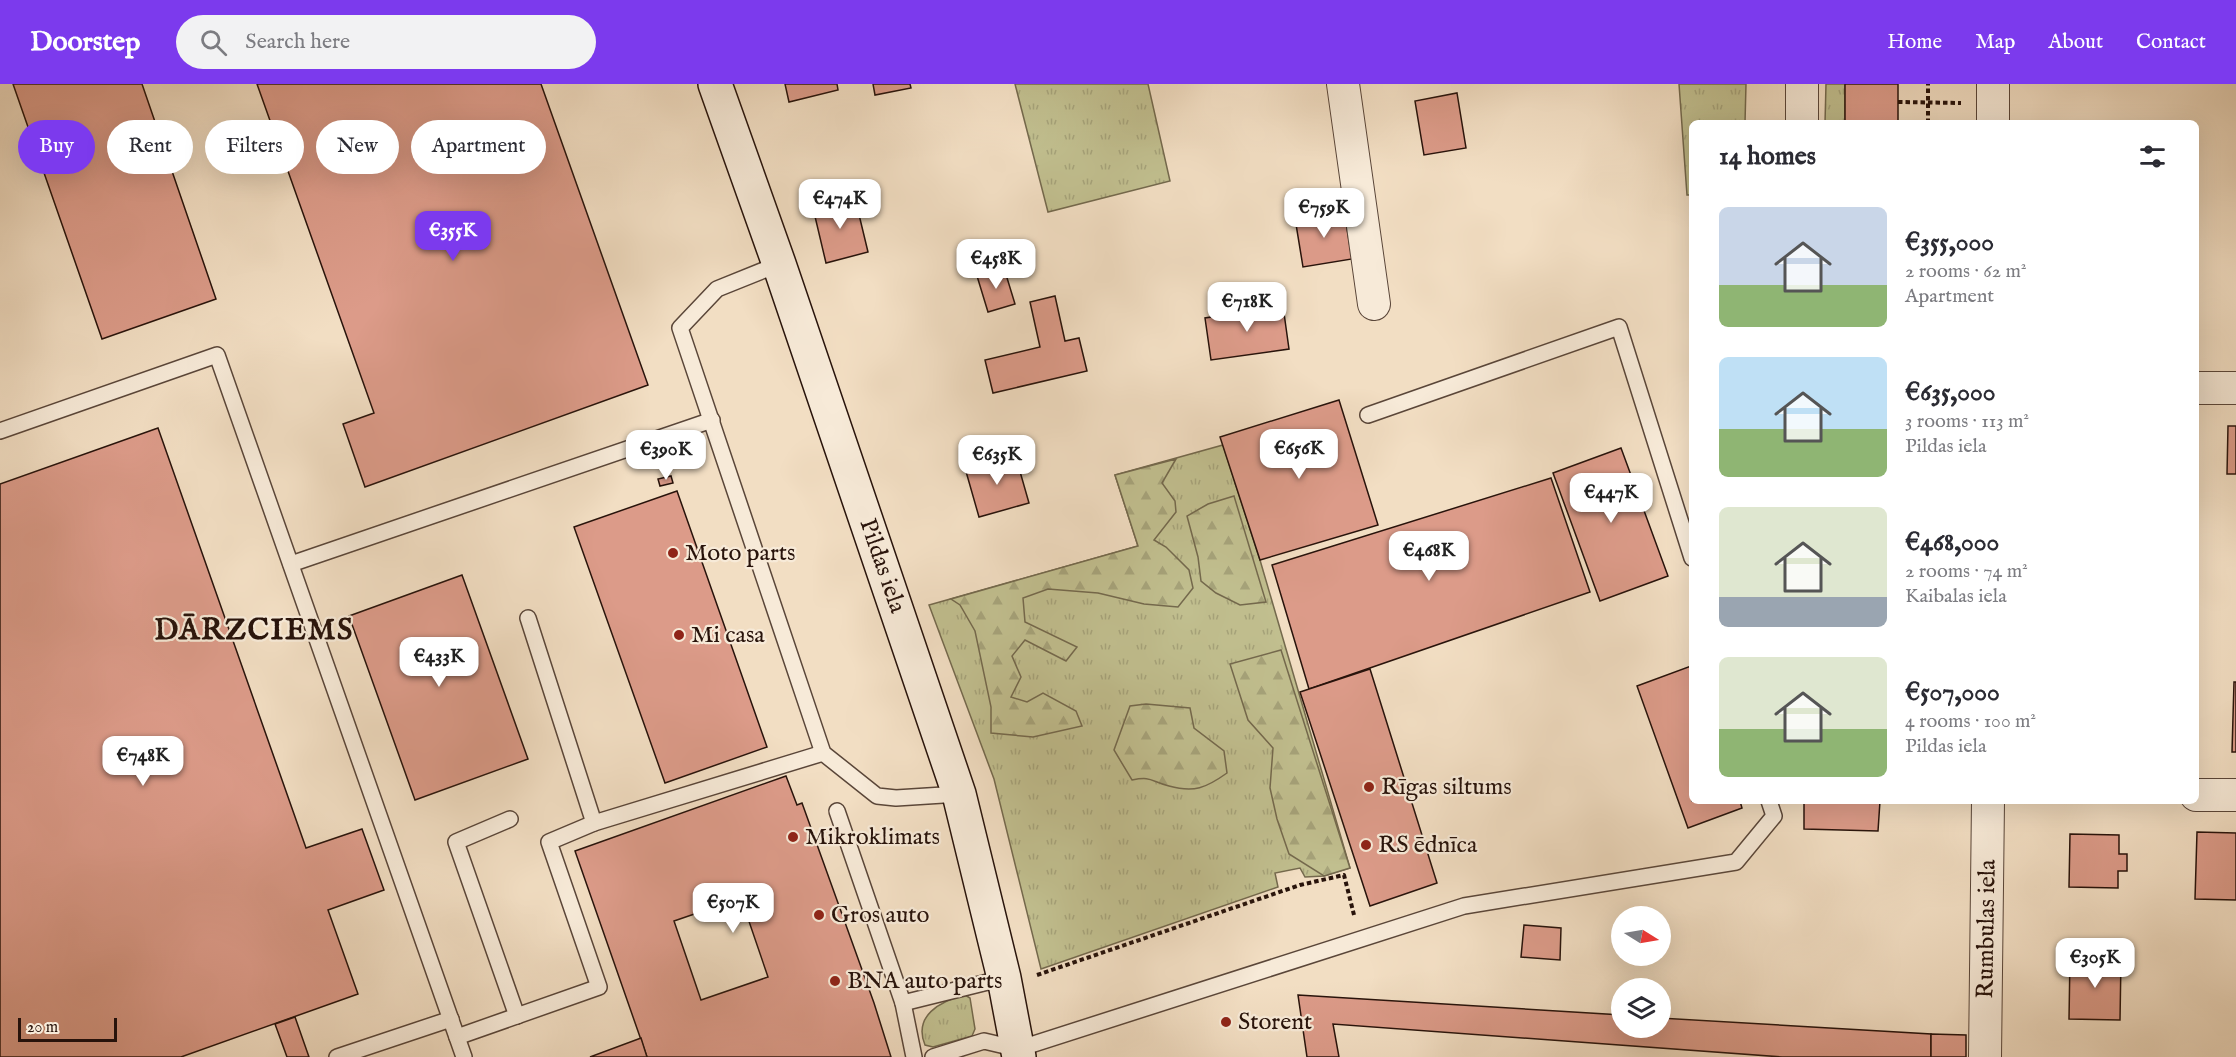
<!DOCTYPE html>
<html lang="en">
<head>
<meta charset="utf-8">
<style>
  body { margin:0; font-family:"IM FELL English",serif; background:#f2f2f3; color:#2b2b33; height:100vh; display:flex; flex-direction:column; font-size:22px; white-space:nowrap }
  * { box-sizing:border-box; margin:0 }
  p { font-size:20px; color:#7c7c81 }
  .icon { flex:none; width:33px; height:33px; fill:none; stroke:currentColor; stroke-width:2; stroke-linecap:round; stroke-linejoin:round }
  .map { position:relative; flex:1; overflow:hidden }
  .side { position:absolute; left:1689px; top:36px; width:510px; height:684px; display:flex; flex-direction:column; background:#fff; border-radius:9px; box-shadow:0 6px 24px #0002 }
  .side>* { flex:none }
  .top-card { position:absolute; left:18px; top:36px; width:570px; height:54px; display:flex; gap:12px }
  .needle { width:39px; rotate:101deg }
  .fabs { position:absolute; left:1611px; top:822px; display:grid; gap:12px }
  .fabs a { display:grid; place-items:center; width:60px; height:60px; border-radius:50%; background:#fff; box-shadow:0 6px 24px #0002; font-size:30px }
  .scale { position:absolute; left:18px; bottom:15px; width:99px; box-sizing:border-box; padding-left:6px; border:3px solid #28130b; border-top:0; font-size:16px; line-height:21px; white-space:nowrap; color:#28130b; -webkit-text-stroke:4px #f7ead8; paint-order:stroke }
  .price { position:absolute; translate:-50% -51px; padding:0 14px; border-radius:12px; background:#fff; color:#222; font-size:20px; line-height:39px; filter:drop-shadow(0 2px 3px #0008) }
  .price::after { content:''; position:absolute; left:50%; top:36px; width:18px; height:14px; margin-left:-9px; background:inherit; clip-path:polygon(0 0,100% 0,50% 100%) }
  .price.selected { background:#7c3aed; color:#fff }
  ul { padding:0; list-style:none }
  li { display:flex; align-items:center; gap:18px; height:150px; padding:0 30px }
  li span { display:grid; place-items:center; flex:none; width:168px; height:120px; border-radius:9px; color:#555 }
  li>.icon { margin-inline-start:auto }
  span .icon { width:72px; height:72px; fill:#fffc; stroke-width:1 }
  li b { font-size:26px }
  h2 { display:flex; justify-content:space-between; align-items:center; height:72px; padding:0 30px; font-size:26px }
  .pill { padding:0 21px; border-radius:27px; background:#fff; box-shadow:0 6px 24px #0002; font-size:21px; line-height:54px }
  .pill.selected { background:#7c3aed; color:#fff }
  header { display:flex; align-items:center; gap:36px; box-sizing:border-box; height:84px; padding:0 30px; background:#7c3aed; color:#fff }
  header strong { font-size:28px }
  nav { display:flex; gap:33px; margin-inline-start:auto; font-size:21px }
  .search { width:420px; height:54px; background:#f2f2f3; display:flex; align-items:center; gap:15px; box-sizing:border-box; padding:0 21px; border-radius:33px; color:#7c7c81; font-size:22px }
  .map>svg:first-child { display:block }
  .grass { fill:url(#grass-tufts); stroke:#74694d; stroke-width:1.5 }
  .forest { fill:url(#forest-firs); stroke:#74694d; stroke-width:1.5 }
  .building { fill:#dc9b89; stroke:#28130b; stroke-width:1.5; fill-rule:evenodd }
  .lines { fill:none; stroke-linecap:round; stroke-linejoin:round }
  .lane-casing { stroke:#5a4639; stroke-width:18 }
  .street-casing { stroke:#5a4639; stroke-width:34 }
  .secondary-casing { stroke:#28130b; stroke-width:36 }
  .path { stroke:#28130b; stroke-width:4; stroke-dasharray:4.5 3; stroke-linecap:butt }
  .lane { stroke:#f7ead8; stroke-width:15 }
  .street { stroke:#f7ead8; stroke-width:32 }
  .secondary { stroke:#f7ead8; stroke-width:33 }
  .poi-dot { fill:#8f2418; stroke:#f7ead8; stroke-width:2 }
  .labels { text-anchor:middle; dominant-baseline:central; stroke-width:4.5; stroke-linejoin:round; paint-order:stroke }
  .poi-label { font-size:24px; fill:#28130b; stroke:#f7ead8; text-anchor:start }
  .street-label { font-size:24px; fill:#28130b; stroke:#f7ead8 }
  .district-label { font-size:30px; font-weight:bold; letter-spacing:1.5px; fill:#28130b; stroke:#f7ead8 }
</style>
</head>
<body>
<header>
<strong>Doorstep</strong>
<div class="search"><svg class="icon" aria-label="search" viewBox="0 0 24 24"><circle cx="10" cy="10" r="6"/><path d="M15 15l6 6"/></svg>Search here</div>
<nav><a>Home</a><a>Map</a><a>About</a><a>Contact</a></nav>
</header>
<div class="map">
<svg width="2236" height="973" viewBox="0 0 2236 973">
  <defs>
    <pattern id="grass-tufts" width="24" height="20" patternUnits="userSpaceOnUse" patternTransform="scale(1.5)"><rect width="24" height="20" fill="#c1bf8f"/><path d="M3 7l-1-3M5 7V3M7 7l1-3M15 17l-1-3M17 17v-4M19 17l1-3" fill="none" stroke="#a6a37a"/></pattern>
    <pattern id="forest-firs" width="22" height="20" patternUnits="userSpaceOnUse" patternTransform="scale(1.5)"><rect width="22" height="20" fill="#c1bf8f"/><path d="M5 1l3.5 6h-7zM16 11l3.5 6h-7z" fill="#a6a37a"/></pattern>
  </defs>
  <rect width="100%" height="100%" fill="#f2dec3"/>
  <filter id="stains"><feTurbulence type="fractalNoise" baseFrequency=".00333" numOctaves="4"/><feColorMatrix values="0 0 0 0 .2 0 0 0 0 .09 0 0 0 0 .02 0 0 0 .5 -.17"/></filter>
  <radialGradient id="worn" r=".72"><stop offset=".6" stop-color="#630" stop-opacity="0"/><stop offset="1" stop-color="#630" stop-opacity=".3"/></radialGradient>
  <g class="grass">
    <polygon points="1015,0 1148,0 1170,97 1048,128"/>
    <polygon points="1679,0 1746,0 1745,39 1692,39 1692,111 1687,111"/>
    <polygon points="1826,0 1845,0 1845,39 1825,39"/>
    <polygon points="1223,361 1260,476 1350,784 1324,792 1305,793 1300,784 1275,789 1278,803 1041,885 994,695 929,521 1138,462 1115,391"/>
    <path d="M965,911L970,914L975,945L972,952L933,963L925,961C913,932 940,917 965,911Z"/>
  </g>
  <g class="forest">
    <polygon points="1176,375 1162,399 1175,417 1176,428 1154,456 1166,463 1189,486 1193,504 1178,523 1144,520 1098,509 1048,505 1023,514 1025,538 1077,563 1066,577 1025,556 1012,572 1021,593 1011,613 1027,618 1043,609 1076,627 1082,642 1033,653 991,649 991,623 975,547 960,521 951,515 1138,462 1115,391"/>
    <polygon points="1234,412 1266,518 1240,521 1216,509 1201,497 1198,473 1187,432 1208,420"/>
    <polygon points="1281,566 1350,784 1324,792 1289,770 1277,735 1270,704 1273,664 1248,636 1230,580"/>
    <path d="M1146,620L1190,624L1194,644L1224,667L1227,689C1206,704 1194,709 1169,702C1150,697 1152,692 1132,696L1114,666L1130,622Z"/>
  </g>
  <g class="building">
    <polygon points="13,0 142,0 216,215 102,255"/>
    <polygon points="257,0 541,0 648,301 365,403 343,340 374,329"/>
    <polygon points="785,0 837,0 838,6 789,18"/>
    <polygon points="873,0 910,0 911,4 875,11"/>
    <rect x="1845" y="0" width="53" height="39"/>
    <polygon points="1457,9 1466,64 1424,71 1415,17"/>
    <polygon points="855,114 868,168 826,179 813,124"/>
    <polygon points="1344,126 1352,175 1303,183 1295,134"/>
    <polygon points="1004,184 1015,220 988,228 977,192"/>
    <polygon points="1055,212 1065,257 1079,254 1087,287 993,309 985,276 1040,263 1030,218"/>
    <polygon points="1283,222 1289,265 1211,276 1205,234"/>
    <polygon points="1339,316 1378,441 1260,476 1220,353"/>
    <polygon points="2228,342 2236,342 2236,390 2227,390"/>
    <polygon points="158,344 306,764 362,745 384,806 328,826 358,910 181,973 0,973 0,400"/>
    <polygon points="1621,364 1668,492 1600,517 1553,389"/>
    <polygon points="1015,370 1029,419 979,433 965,384"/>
    <polygon points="671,392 673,399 660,402 658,395"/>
    <polygon points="1551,394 1590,508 1309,605 1272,481"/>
    <polygon points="677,407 767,663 665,699 574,443"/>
    <polygon points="462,491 528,675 415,716 349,532"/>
    <polygon points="1691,582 1692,717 1740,717 1742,724 1688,744 1637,602"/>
    <polygon points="1370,585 1437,799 1370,822 1300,608"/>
    <polygon points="2234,598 2236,598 2236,668 2232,668"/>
    <path d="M786,692L797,721L802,719L874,919L891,973H647L575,767ZM741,814L768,893L701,916L674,837Z"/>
    <polygon points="1804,717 1880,717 1878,747 1804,745"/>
    <polygon points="2197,748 2236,749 2236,816 2195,815"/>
    <polygon points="2070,750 2119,751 2119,770 2127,770 2127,787 2118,787 2118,804 2069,803"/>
    <polygon points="1524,841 1561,844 1560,876 1521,873"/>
    <polygon points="2070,874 2121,875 2120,936 2069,935"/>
    <polygon points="1298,911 1622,931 1622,944 1660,944 1660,934 1931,950 1931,973 1782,973 1333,940 1339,973 1307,973"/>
    <polygon points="295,933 309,973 287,973 275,940"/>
    <polygon points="1931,950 1966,951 1966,973 1931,973"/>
    <polygon points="641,954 647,973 590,973"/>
  </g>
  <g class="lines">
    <g class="lane-casing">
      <g id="lane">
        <polyline points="779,180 717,205 680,244 823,669 877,712 896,714 959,710"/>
        <polyline points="1368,331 1619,243 1692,474"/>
        <polyline points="0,347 217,271 464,973"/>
        <polyline points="291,480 712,336"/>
        <polyline points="528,534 594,739 823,669"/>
        <polyline points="837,727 903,919 1004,894"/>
        <polyline points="510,735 456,758 517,932"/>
        <polyline points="903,919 914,973"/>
        <polyline points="457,953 599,903 549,758 594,739"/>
        <polyline points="337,973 451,935"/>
        <polyline points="933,973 984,957 1018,965 1464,822 1736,778 1774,732 1769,717"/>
      </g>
    </g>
    <g class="street-casing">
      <g id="street">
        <polyline points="1343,0 1374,220"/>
        <polyline points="1802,39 1802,0"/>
        <polyline points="1993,39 1993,0"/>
        <polyline points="2196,304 2236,304"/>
        <polyline points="2196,711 2236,711"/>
        <polyline points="1985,973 1988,717"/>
      </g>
    </g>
    <g class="secondary-casing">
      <polyline id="secondary" points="715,0 779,180 959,710 1004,894 1019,973"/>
    </g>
    <g class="path">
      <polyline points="1898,18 1961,19"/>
      <polyline points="1928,39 1928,0"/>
      <polyline points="1037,891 1300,801 1344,791 1354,831"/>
    </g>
    <use href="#lane" class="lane"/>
    <use href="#street" class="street"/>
    <use href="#secondary" class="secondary"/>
  </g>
  <g class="poi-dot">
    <circle cx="673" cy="469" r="6"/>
    <circle cx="679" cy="551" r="6"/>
    <circle cx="1369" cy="703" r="6"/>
    <circle cx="793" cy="753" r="6"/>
    <circle cx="1366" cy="761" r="6"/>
    <circle cx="819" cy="831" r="6"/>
    <circle cx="835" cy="897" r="6"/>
    <circle cx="1226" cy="938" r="6"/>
  </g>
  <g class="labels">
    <g class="poi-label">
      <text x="685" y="469">Moto parts</text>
      <text x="691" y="551">Mi casa</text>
      <text x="1381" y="703">Rīgas siltums</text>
      <text x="805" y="753">Mikroklimats</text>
      <text x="1378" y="761">RS ēdnīca</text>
      <text x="831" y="831">Gros auto</text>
      <text x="847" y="897">BNA auto parts</text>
      <text x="1238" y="938">Storent</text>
    </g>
    <g class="street-label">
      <text transform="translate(882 482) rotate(71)">Pildas iela</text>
      <text transform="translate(1987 845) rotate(-89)">Rumbulas iela</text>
    </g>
    <g class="district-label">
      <text x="254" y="547">DĀRZCIEMS</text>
    </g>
  </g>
  <rect width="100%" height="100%" filter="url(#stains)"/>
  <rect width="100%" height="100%" fill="url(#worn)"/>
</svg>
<div class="fabs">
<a><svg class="needle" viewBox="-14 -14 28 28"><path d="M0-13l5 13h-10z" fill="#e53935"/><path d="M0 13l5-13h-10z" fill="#7c7c81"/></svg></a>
<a><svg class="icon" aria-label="layers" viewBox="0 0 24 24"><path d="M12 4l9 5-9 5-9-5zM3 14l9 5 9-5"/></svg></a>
</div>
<div class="scale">20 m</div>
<b class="price" style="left:840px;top:146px">€474K</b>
<b class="price" style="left:1324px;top:155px">€759K</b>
<b class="price selected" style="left:453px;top:178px">€355K</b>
<b class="price" style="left:996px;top:206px">€458K</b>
<b class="price" style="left:1247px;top:249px">€718K</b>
<b class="price" style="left:1299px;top:396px">€656K</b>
<b class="price" style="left:666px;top:397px">€390K</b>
<b class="price" style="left:997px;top:402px">€635K</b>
<b class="price" style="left:1611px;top:440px">€447K</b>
<b class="price" style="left:1429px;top:498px">€468K</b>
<b class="price" style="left:439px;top:604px">€433K</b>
<b class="price" style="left:143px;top:703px">€748K</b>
<b class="price" style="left:733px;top:850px">€507K</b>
<b class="price" style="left:2095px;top:905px">€305K</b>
<div class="top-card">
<a class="pill selected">Buy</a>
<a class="pill">Rent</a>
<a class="pill">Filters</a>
<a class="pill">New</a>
<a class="pill">Apartment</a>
</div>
<section class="side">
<h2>14 homes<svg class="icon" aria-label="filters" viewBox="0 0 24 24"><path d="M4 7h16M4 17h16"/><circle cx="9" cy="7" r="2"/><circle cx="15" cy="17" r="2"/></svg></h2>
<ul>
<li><span style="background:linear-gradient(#c9d6e8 65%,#8fb573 0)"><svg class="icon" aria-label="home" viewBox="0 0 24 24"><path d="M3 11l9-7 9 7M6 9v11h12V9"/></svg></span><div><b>€355,000</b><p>2 rooms · 62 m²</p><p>Apartment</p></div></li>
<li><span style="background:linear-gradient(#bfe0f5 60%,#8fb573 0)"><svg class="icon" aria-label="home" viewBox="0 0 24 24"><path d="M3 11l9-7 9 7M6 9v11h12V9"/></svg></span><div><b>€635,000</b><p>3 rooms · 113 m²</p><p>Pildas iela</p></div></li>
<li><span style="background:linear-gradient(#dfe7d0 75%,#9aa5b1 0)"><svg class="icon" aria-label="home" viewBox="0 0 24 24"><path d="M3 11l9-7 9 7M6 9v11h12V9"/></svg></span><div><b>€468,000</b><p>2 rooms · 74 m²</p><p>Kaibalas iela</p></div></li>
<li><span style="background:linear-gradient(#dfe7d0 60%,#8fb573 0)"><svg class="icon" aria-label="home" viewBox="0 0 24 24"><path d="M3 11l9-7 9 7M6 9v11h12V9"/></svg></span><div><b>€507,000</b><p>4 rooms · 100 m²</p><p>Pildas iela</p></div></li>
</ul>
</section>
</div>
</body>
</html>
